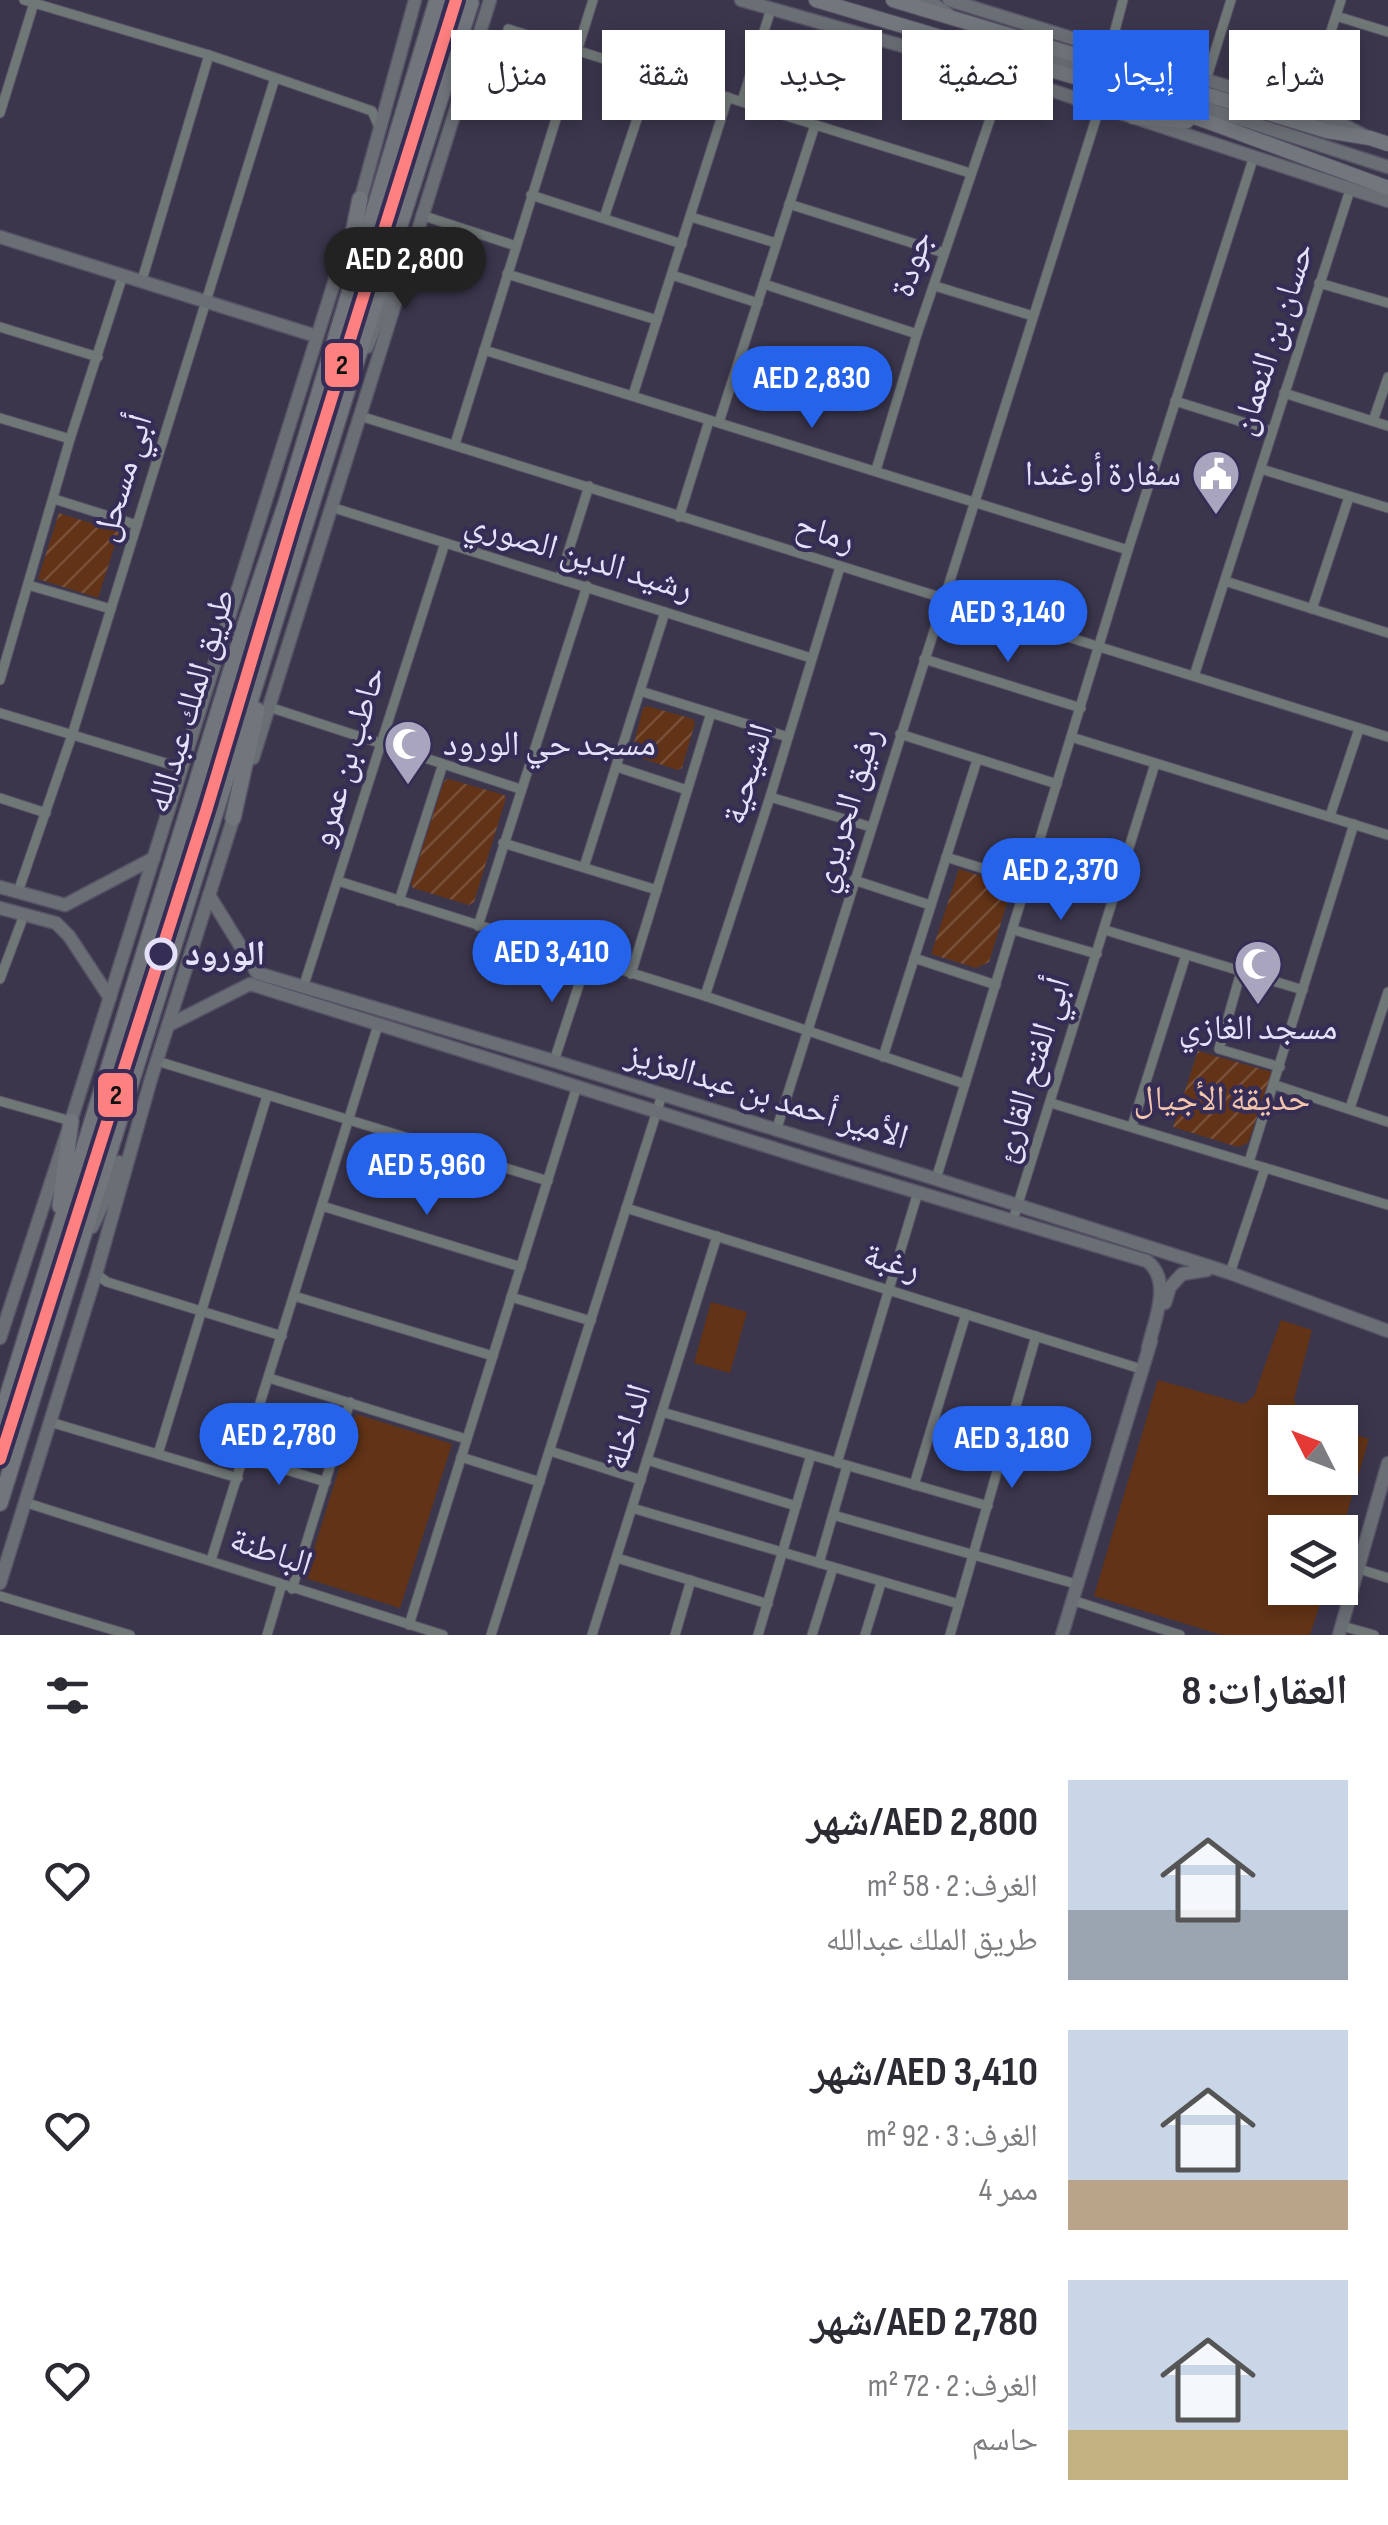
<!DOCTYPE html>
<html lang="ar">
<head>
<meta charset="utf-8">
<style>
  body { margin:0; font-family:"Sofia Sans Condensed","Noto Naskh Arabic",sans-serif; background:#f2f2f3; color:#2b2b33; direction:rtl; height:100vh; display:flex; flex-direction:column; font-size:38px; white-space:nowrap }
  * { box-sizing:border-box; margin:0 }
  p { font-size:32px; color:#7c7c81 }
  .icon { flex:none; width:55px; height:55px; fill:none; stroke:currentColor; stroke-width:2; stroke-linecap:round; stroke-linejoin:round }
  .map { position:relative; height:1635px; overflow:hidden; direction:ltr }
  .sheet { display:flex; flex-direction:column; background:#fff; flex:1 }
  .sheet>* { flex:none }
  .banner { position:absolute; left:30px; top:30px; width:1330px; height:90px; direction:rtl; display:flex; gap:20px }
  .needle { width:65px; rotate:312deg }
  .buttons { position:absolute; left:1268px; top:1405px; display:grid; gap:20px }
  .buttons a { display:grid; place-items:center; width:90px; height:90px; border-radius:0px; background:#fff; box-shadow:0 5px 15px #0003; font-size:50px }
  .price { position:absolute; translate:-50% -85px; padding:0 22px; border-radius:35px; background:#2563eb; color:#fff; font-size:32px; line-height:65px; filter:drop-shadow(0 2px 5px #0008) }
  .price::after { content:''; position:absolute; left:50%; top:60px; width:30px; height:22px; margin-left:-15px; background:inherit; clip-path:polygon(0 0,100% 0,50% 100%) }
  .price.active { background:#222; color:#fff }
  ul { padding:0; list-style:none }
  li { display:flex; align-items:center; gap:30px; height:250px; padding:0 40px }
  li span { display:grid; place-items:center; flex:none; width:280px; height:200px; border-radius:0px; color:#555 }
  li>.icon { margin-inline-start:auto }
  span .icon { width:120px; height:120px; fill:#fffc; stroke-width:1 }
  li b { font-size:42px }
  h2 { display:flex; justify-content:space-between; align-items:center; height:120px; padding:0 40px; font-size:42px }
  .pill { padding:0 35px; border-radius:0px; background:#fff; box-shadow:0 5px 15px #0003; font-size:35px; line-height:90px }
  .pill.active { background:#2563eb; color:#fff }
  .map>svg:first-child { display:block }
  .park { fill:#623316 }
  .garden { fill:url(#garden-furrows) }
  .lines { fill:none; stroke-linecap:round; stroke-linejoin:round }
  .street-casing { stroke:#575366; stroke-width:11 }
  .secondary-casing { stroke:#575366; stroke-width:15 }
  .primary-casing { stroke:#575366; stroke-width:16 }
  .highway-casing { stroke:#575366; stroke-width:18 }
  .street { stroke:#707777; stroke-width:9 }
  .secondary { stroke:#6a6f75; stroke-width:12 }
  .primary { stroke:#72777d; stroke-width:14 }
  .highway { stroke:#71757c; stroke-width:15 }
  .metro-1-casing { stroke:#352d55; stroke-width:20 }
  .metro-1 { stroke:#ff8080; stroke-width:12 }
  .stop-dot { fill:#352d55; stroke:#e5e1fb; stroke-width:5 }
  .labels { text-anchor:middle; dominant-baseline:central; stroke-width:8; stroke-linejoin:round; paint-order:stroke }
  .street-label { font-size:35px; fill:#e5e1fb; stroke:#352d55 }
  .poi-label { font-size:35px; fill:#e5e1fb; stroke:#352d55; text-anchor:end }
  .stop-label { font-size:35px; font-weight:bold; fill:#e5e1fb; stroke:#352d55; text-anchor:start }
  .park-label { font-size:35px; fill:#f3c6ac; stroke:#352d55 }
  .line-badge { stroke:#352d55; stroke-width:4 }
  .pale-badge-label { font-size:28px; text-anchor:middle; font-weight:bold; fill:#111 }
</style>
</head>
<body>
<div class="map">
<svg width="1388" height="1635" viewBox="0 0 1388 1635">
  <defs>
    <pattern id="garden-furrows" width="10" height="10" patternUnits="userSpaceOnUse" patternTransform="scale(2.5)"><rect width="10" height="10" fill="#623316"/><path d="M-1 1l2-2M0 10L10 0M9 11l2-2" fill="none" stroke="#785039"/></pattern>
  </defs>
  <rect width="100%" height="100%" fill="#3b364c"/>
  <g class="park">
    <polygon points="711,1302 747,1312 730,1373 694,1363"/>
    <polygon points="1281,1320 1312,1330 1294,1399 1301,1418 1315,1422 1285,1422 1285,1478 1340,1478 1340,1430 1369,1439 1340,1537 1340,1532 1285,1532 1285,1588 1325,1588 1310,1635 1222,1635 1094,1596 1158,1380 1244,1404 1254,1396"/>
    <polygon points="356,1414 452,1444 400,1608 305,1578"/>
  </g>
  <g class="garden">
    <polygon points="59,513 119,532 98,598 38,579"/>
    <polygon points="647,706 693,719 695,723 682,768 678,770 631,755 643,708"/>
    <polygon points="449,779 504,795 506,798 474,902 469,905 413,888 411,884 440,793 445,780"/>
    <polygon points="959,869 1009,885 1011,890 989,962 976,968 931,954"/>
    <polygon points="1198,1051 1272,1072 1248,1143 1238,1147 1173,1127"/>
  </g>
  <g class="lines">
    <g class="street-casing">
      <g id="street">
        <polyline points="24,0 209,55 349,103 372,111 379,127"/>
        <polyline points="1336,16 1388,32"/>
        <polyline points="508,29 970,173"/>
        <polyline points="1110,49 1123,0"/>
        <polyline points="1206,80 1231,0"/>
        <polyline points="742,101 771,9"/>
        <polyline points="1305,112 1341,0"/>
        <polyline points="0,113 34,3"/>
        <polyline points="531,195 682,244"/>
        <polyline points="789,204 944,253"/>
        <polyline points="421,215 516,246"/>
        <polyline points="691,217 776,243"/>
        <polyline points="604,218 652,74"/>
        <polyline points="507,274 657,320"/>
        <polyline points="672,275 758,303"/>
        <polyline points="142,280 209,55"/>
        <polyline points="1319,283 1388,303"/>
        <polyline points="764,284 917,334"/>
        <polyline points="935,286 1033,316"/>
        <polyline points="0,327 98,357"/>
        <polyline points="484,350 1128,550"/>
        <polyline points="1284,393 1388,426"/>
        <polyline points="633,395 728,97"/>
        <polyline points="1175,401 1271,431"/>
        <polyline points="360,416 1388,737"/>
        <polyline points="0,418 70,439"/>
        <polyline points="1373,421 1388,377"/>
        <polyline points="719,422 815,125"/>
        <polyline points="455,444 593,0"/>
        <polyline points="1261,469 1388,508"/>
        <polyline points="876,470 917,334 1005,75"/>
        <polyline points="54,499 137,525"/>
        <polyline points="331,507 811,658"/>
        <polyline points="679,517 709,421"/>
        <polyline points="560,578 589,486"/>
        <polyline points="1225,581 1388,633"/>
        <polyline points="28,585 111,609"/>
        <polyline points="1312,609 1349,497"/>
        <polyline points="924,659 1081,708"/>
        <polyline points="1194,676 1350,190"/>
        <polyline points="0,680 70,439 123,275"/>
        <polyline points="640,691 788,737"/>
        <polyline points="269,707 520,789"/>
        <polyline points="0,713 182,768"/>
        <polyline points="900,734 1057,784"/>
        <polyline points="1071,737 1388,835"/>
        <polyline points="617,767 687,790"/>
        <polyline points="770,797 871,827"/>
        <polyline points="0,798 46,813"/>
        <polyline points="1330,816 1359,729"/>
        <polyline points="503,843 657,890"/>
        <polyline points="946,857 1026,882"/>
        <polyline points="584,867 665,612"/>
        <polyline points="854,880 930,905"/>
        <polyline points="338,881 705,996 965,1084"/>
        <polyline points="18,892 72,735 275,78"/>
        <polyline points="399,901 443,764"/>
        <polyline points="478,926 587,586"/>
        <polyline points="1014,930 1097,954"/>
        <polyline points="1105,930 1303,990"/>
        <polyline points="914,958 996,985"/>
        <polyline points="1241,972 1219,1049 1280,1067"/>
        <polyline points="631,974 711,713"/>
        <polyline points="0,979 24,915"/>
        <polyline points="303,988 445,543"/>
        <polyline points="705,996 770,797 840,567"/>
        <polyline points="883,1057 977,760"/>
        <polyline points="157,1061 548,1181"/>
        <polyline points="554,1061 587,960"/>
        <polyline points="1275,1085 1388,1122"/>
        <polyline points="0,1101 71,1121"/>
        <polyline points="1051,1103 1388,1205"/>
        <polyline points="1350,1108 1388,992"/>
        <polyline points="1132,1126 1186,955"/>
        <polyline points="776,1131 1100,106"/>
        <polyline points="1249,1162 1354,824"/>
        <polyline points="936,1179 1128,550 1254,156"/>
        <polyline points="322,1206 521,1267"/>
        <polyline points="626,1208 1141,1369"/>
        <polyline points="1013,1220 1155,764"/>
        <polyline points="1230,1273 1265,1168"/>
        <polyline points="96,1274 107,1282 282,1336"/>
        <polyline points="294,1296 493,1356"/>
        <polyline points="511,1297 591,1321"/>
        <polyline points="269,1378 466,1439"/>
        <polyline points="662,1412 988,1506"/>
        <polyline points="50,1422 238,1478"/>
        <polyline points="550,1451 641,1480"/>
        <polyline points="158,1454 267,1096"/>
        <polyline points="244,1457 326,1482"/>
        <polyline points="461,1457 540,1482"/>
        <polyline points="647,1460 796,1506"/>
        <polyline points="837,1463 918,1192"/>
        <polyline points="914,1485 966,1314"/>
        <polyline points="24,1502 443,1635"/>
        <polyline points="632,1508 959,1604"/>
        <polyline points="833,1515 1076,1584"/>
        <polyline points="617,1558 768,1604"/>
        <polyline points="211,1560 378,1025"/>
        <polyline points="819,1563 847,1466"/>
        <polyline points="1359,1569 1388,1578"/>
        <polyline points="292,1589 350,1402"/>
        <polyline points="0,1596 130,1635"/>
        <polyline points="1072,1600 1180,1635"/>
        <polyline points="409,1625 577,1086"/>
        <polyline points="1342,1626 1374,1635"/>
        <polyline points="267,1635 282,1584"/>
        <polyline points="491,1635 662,1095"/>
        <polyline points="592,1635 717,1236"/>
        <polyline points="675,1635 691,1580"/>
        <polyline points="758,1635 811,1455"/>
        <polyline points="812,1635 833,1568"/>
        <polyline points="865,1635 881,1583"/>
        <polyline points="950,1635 1036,1336"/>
      </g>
    </g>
    <g class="secondary-casing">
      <g id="secondary">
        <polyline points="741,0 1005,75 1388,201"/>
        <polyline points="920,0 935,5 948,14"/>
        <polyline points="949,0 1332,119 1363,135"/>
        <polyline points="1022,42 1045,55 1069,64 1388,167"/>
        <polyline points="359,205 415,0"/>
        <polyline points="0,237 316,336"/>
        <polyline points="367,347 388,296"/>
        <polyline points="253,758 490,0"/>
        <polyline points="0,887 65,905 154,858"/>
        <polyline points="209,895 257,973 554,1061 936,1179 1230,1273 1388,1331"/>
        <polyline points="0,908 56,923 69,936 110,998"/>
        <path d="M169,1025L250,984L830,1166L1147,1261C1173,1281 1154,1321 1148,1348"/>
        <polyline points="92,1227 108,1194 119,1162"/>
        <polyline points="1165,1303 1170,1287 1182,1274 1207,1270"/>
        <polyline points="0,1338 71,1121 345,248"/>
        <polyline points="0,1583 96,1274 151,1079 236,810"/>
        <polyline points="1062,1635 1151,1341"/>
        <polyline points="1339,1635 1388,1463"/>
      </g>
    </g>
    <g class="primary-casing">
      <g id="primary">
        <polyline points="816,0 1078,78 1206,121 1388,188"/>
        <polyline points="893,0 1327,131 1370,138 1388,144"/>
        <polyline points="1133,117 1187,121"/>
      </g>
    </g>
    <g class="highway-casing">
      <g id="highway">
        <polyline points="345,274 360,199"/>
        <polyline points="233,818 257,710"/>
        <polyline points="60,1206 71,1121"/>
        <polyline points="0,1420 244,628 286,503 437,0"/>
        <polyline points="0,1503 349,385 471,3"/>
      </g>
    </g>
    <use href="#street" class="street"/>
    <use href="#secondary" class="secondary"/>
    <use href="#primary" class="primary"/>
    <use href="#highway" class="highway"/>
    <g class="metro-1-casing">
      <polyline id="metro-1" points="0,1459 207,808 295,515 456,0"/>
    </g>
    <use href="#metro-1" class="metro-1"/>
  </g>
  <defs>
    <g id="civic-pin" transform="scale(2.5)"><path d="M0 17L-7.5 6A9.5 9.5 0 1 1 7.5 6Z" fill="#aaa5be" stroke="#352d55"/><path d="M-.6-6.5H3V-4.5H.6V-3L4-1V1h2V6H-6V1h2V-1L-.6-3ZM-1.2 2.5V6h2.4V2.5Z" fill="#fff"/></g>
    <g id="mosque-pin" transform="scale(2.5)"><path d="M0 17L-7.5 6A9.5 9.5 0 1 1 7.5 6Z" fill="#aaa5be" stroke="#352d55"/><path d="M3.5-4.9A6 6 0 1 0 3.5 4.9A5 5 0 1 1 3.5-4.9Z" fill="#fff"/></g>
  </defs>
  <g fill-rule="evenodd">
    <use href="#civic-pin" x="1216" y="474"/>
    <use href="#mosque-pin" x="408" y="744"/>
    <use href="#mosque-pin" x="1258" y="964"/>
  </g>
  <circle class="stop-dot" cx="161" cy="954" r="14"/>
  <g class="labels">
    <g class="street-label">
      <text transform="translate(912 264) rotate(-72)">جودة</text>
      <text transform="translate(1273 339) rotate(-72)">حسان بن النعمان</text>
      <text transform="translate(123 478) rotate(-73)">أبي مسحل</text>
      <text transform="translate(825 533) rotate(17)">رماح</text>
      <text transform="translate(579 556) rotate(17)">رشيد الدين الصوري</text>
      <text transform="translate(191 701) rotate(-73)">طريق الملك عبدالله</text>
      <text transform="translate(348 757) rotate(-73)">حاطب بن عمرو</text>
      <text transform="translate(748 774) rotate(-73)">الشيحية</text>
      <text transform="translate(847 810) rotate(-73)">رفيق الحريري</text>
      <text transform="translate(1032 1070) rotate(-73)">أبي الفتح القارئ</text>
      <text transform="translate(767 1096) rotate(17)">الأمير أحمد بن عبدالعزيز</text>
      <text transform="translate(892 1262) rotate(17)">رغبة</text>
      <text transform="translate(628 1427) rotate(-73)">الداخلة</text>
      <text transform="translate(271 1552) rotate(19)">الباطنة</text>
    </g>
    <g class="poi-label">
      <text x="1181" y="474">سفارة أوغندا</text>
      <text x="443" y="744" text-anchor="start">مسجد حي الورود</text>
      <text x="1258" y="1028" text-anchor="middle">مسجد الغازي</text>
    </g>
    <g class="stop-label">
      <text x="185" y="954">الورود</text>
    </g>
    <g class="park-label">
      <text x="1222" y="1099">حديقة الأجيال</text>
    </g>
  </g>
  <g class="line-badge">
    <rect x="323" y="341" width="38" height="48" rx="10" fill="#ff8080"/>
    <rect x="96" y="1071" width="39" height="48" rx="10" fill="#ff8080"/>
  </g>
  <g class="pale-badge-label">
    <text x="342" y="374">2</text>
    <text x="116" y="1104">2</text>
  </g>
</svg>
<div class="buttons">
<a><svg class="needle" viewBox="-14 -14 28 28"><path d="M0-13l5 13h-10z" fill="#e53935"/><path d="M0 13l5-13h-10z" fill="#7c7c81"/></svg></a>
<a><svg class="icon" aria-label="layers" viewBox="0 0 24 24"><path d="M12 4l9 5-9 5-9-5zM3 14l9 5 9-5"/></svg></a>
</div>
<b class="price active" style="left:405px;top:312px">AED 2,800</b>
<b class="price" style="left:812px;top:431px">AED 2,830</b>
<b class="price" style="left:1008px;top:665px">AED 3,140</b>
<b class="price" style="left:1061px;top:923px">AED 2,370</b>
<b class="price" style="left:552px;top:1005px">AED 3,410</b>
<b class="price" style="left:427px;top:1218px">AED 5,960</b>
<b class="price" style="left:279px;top:1488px">AED 2,780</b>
<b class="price" style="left:1012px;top:1491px">AED 3,180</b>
<div class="banner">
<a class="pill">شراء</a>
<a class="pill active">إيجار</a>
<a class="pill">تصفية</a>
<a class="pill">جديد</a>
<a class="pill">شقة</a>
<a class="pill">منزل</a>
</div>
</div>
<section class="sheet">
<h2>العقارات: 8<svg class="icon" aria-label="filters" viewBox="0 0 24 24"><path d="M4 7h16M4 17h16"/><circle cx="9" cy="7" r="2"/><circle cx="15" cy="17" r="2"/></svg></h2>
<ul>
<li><span style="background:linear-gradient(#c9d6e8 65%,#9aa5b1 0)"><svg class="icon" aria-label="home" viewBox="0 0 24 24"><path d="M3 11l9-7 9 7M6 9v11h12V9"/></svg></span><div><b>AED 2,800/شهر</b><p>الغرف: 2 · 58 m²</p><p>طريق الملك عبدالله</p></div><svg class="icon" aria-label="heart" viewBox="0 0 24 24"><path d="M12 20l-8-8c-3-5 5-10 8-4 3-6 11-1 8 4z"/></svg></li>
<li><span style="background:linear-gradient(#c9d6e8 75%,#b9a48a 0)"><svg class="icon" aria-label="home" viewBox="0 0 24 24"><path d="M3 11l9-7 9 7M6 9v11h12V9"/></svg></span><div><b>AED 3,410/شهر</b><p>الغرف: 3 · 92 m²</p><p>ممر 4</p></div><svg class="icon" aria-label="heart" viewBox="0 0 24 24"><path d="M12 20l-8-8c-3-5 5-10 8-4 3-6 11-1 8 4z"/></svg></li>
<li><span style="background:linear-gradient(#c9d6e8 75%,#c2b280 0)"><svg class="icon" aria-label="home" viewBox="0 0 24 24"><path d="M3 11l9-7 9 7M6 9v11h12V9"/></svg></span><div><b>AED 2,780/شهر</b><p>الغرف: 2 · 72 m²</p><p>حاسم</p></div><svg class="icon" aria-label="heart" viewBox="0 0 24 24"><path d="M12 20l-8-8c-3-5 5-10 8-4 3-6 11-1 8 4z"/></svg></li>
</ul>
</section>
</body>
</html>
